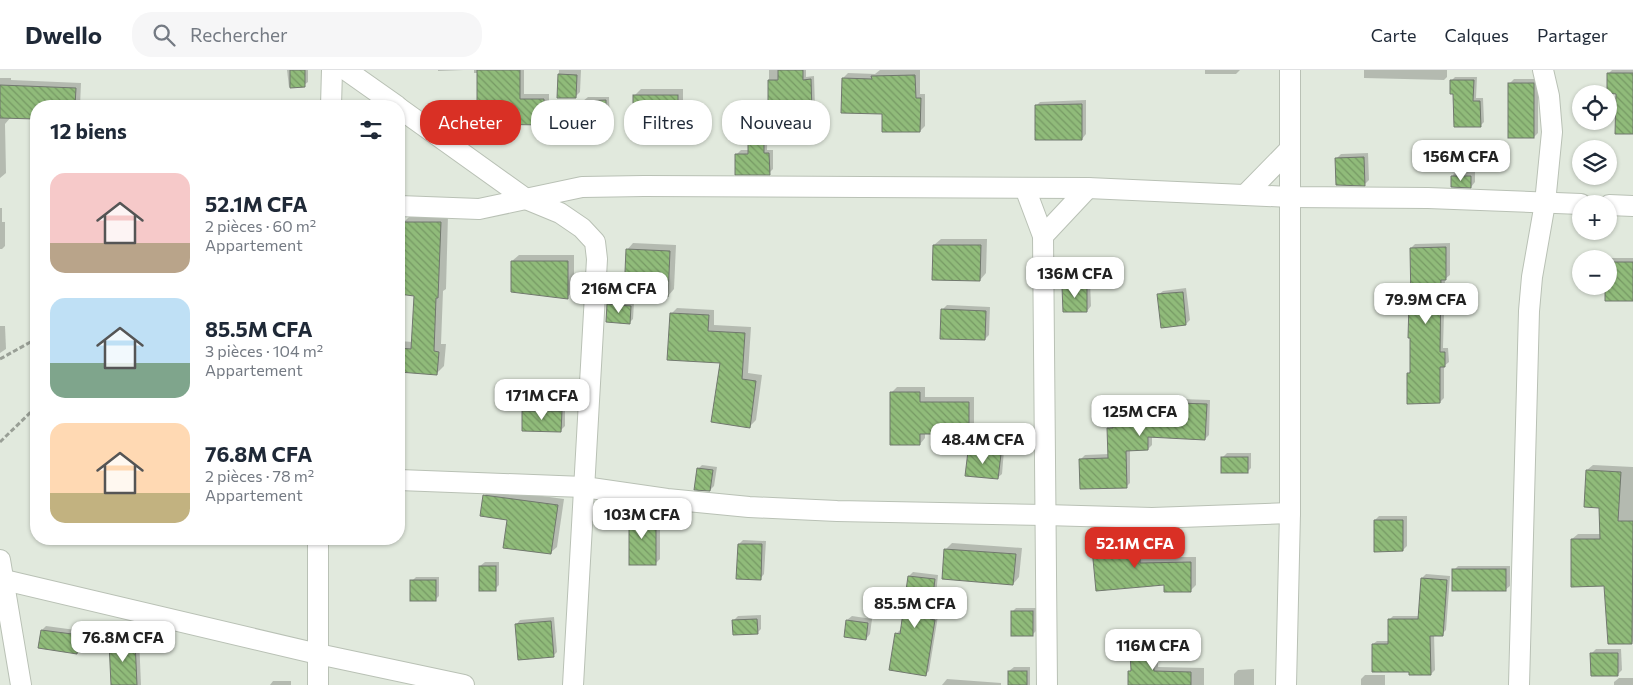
<!DOCTYPE html>
<html lang="fr">
<head>
<meta charset="utf-8">
<style>
  body { margin:0; font-family:Commissioner,sans-serif; background:#f6f6f7; color:#1f2937; height:100vh; display:flex; flex-direction:column; font-size:19px; white-space:nowrap }
  * { box-sizing:border-box; margin:0 }
  p { font-size:16px; color:#747a83 }
  .icon { flex:none; width:28px; height:28px; fill:none; stroke:currentColor; stroke-width:2; stroke-linecap:round; stroke-linejoin:round }
  .map { position:relative; flex:1; overflow:hidden }
  .drawer { position:absolute; left:30px; top:30px; width:375px; height:445px; display:flex; flex-direction:column; background:#fff; border-radius:20px; box-shadow:0 1px 4px #0004 }
  .drawer>* { flex:none }
  .banner { position:absolute; left:420px; top:30px; width:475px; height:45px; display:flex; gap:10px }
  .fabs { position:absolute; left:1572px; top:15px; display:grid; gap:10px }
  .fabs a { display:grid; place-items:center; width:45px; height:45px; border-radius:50%; background:#fff; box-shadow:0 1px 4px #0004; font-size:25px }
  .price { position:absolute; translate:-50% -42px; padding:0 11px; border-radius:10px; background:#fff; color:#222; font-size:16px; line-height:32px; filter:drop-shadow(0 1px 2px #0008) }
  .price::after { content:''; position:absolute; left:50%; top:30px; width:15px; height:11px; margin-left:-8px; background:inherit; clip-path:polygon(0 0,100% 0,50% 100%) }
  .price.current { background:#d93025; color:#fff }
  ul { padding:0; list-style:none }
  li { display:flex; align-items:center; gap:15px; height:125px; padding:0 20px }
  li span { display:grid; place-items:center; flex:none; width:140px; height:100px; border-radius:15px; color:#555 }
  li>.icon { margin-inline-start:auto }
  span .icon { width:60px; height:60px; fill:#fffc; stroke-width:1 }
  li b { font-size:21px }
  h2 { display:flex; justify-content:space-between; align-items:center; height:60px; padding:0 20px; font-size:21px }
  .tag { padding:0 18px; border-radius:20px; background:#fff; box-shadow:0 1px 4px #0004; font-size:18px; line-height:45px }
  .tag.current { background:#d93025; color:#fff }
  header { display:flex; align-items:center; gap:30px; box-sizing:border-box; height:70px; padding:0 25px; background:#fff; border-bottom:1px solid #e0e1e3 }
  header strong { font-size:24px }
  nav { display:flex; gap:28px; margin-inline-start:auto; font-size:18px }
  .search { width:350px; height:45px; background:#f6f6f7; display:flex; align-items:center; gap:12px; box-sizing:border-box; padding:0 18px; border-radius:20px; color:#747a83; font-size:19px }
  .map>svg:first-child { display:block }
  .shadow { fill:#0003 }
  .building { fill:url(#building-back-hatch); stroke:#71786e }
  .lines { fill:none; stroke-linecap:round; stroke-linejoin:round }
  .street-casing { stroke:#b9c1b5; stroke-width:22 }
  .path { stroke:#999f96; stroke-width:3; stroke-dasharray:5 2.5; stroke-linecap:butt }
  .street { stroke:#fff; stroke-width:20 }
</style>
</head>
<body>
<header>
<strong>Dwello</strong>
<div class="search"><svg class="icon" aria-label="search" viewBox="0 0 24 24"><circle cx="10" cy="10" r="6"/><path d="M15 15l6 6"/></svg>Rechercher</div>
<nav><a>Carte</a><a>Calques</a><a>Partager</a></nav>
</header>
<div class="map">
<svg width="1633" height="615" viewBox="0 0 1633 615">
  <defs>
    <pattern id="building-back-hatch" width="6" height="6" patternUnits="userSpaceOnUse" patternTransform="scale(1.25)"><rect width="6" height="6" fill="#90bb7a"/><path d="M-1 5l2 2M0 0l6 6M5-1l2 2" fill="none" stroke="#769964"/></pattern>
  </defs>
  <rect width="100%" height="100%" fill="#e1e9dd"/>
  <g class="shadow">
    <polygon points="287,0 308,0 308,12 304,15 289,17"/>
    <polygon points="438,0 464,0 438,1"/>
    <polygon points="474,0 524,0 524,24 549,24 549,48 544,53 478,3 474,3"/>
    <polygon points="559,0 581,0 580,22 575,27 558,26"/>
    <polygon points="769,0 806,0 806,7 814,6 815,37 811,41 768,42 767,80 773,80 773,99 769,103 737,84 741,80 749,80 750,44 754,40 769,40"/>
    <polygon points="880,0 920,0 920,24 925,24 925,56 920,61 884,43 843,8 848,3 875,4"/>
    <polygon points="1205,0 1240,0 1236,4 1205,4"/>
    <polygon points="1364,0 1447,0 1447,7 1444,10 1364,8"/>
    <polygon points="1612,0 1633,0 1633,63 1608,4"/>
    <polygon points="1455,7 1477,7 1476,28 1483,28 1484,52 1480,56 1454,22 1452,10"/>
    <polygon points="0,8 11,8 11,10 81,13 80,36 36,36 36,48 11,47 5,54 6,103 0,108"/>
    <polygon points="1514,9 1538,9 1538,63 1534,67 1510,13"/>
    <polygon points="641,19 683,19 683,50 677,56 635,25"/>
    <polygon points="588,27 609,27 610,51 606,55 583,31"/>
    <polygon points="1086,30 1086,64 1082,69 1036,36 1040,32"/>
    <polygon points="1368,83 1369,110 1365,114 1337,88 1341,84"/>
    <polygon points="1456,102 1475,102 1475,112 1471,117 1452,106"/>
    <polygon points="0,138 2,138 2,152 5,152 5,176 2,179 0,179"/>
    <polygon points="411,145 448,145 446,219 443,221 441,274 446,274 444,296 436,304 399,301 399,271 413,272 415,224 399,223 399,182 403,182 403,153"/>
    <polygon points="941,169 987,169 986,203 980,210 934,175"/>
    <polygon points="633,173 676,175 674,219 668,226 627,180"/>
    <polygon points="1450,173 1450,205 1445,209 1443,278 1448,278 1449,292 1444,296 1444,328 1440,332 1408,304 1412,300 1411,178 1415,174"/>
    <polygon points="519,185 574,185 574,221 567,227 512,191"/>
    <polygon points="1610,188 1633,188 1633,229 1609,216 1609,190"/>
    <polygon points="1090,212 1091,236 1087,241 1063,217 1067,213"/>
    <polygon points="1186,218 1190,250 1186,254 1158,225 1163,221"/>
    <polygon points="613,230 634,232 633,249 629,253 609,235"/>
    <polygon points="947,235 990,237 989,265 985,269 943,239"/>
    <polygon points="677,238 714,240 714,255 751,257 748,303 762,305 756,350 750,356 721,292 671,244"/>
    <polygon points="0,256 5,256 6,279 0,283"/>
    <polygon points="897,317 925,317 925,327 974,327 974,357 969,363 925,363 925,368 920,374 891,323"/>
    <polygon points="1152,326 1152,328 1210,330 1209,365 1205,369 1152,366 1152,375 1148,379 1130,379 1130,413 1126,417 1081,389 1085,385 1109,384 1108,359 1114,355 1113,331 1117,327"/>
    <polygon points="528,337 565,337 565,356 561,360 523,341"/>
    <polygon points="973,377 1004,380 1002,404 997,408 969,381"/>
    <polygon points="1227,383 1251,383 1251,398 1247,402 1222,388"/>
    <polygon points="702,395 717,397 714,416 710,420 698,399"/>
    <polygon points="1593,395 1633,397 1633,571 1632,573 1605,515 1572,469 1578,464 1601,464 1600,437 1587,400"/>
    <polygon points="491,419 564,429 557,477 550,483 508,449 484,426"/>
    <polygon points="634,442 660,442 660,489 656,493 630,446"/>
    <polygon points="1379,446 1407,446 1407,476 1403,480 1375,450"/>
    <polygon points="1124,460 1124,468 1134,467 1135,479 1145,478 1146,487 1196,487 1196,515 1190,521 1165,514 1093,468 1099,462"/>
    <polygon points="743,470 766,471 764,504 760,509 739,474"/>
    <polygon points="952,473 1022,478 1019,507 1013,514 943,508 946,479"/>
    <polygon points="485,492 499,492 499,515 495,519 480,496"/>
    <polygon points="1458,496 1510,496 1510,516 1505,520 1454,500"/>
    <polygon points="913,502 938,505 934,545 938,546 929,601 925,605 896,564 900,560 902,560 909,506"/>
    <polygon points="1426,504 1450,506 1446,560 1442,564 1434,564 1435,600 1431,604 1410,601 1373,574 1377,571 1389,571 1389,550 1393,546 1419,546 1422,508"/>
    <polygon points="416,507 439,507 439,526 435,530 412,511"/>
    <polygon points="1016,538 1036,538 1036,561 1032,565 1012,542"/>
    <polygon points="761,545 761,559 757,563 734,550 738,546"/>
    <polygon points="852,546 872,549 870,564 866,569 847,550"/>
    <polygon points="554,547 557,582 553,586 516,555 520,550"/>
    <polygon points="46,556 83,561 81,578 76,582 42,560"/>
    <polygon points="139,568 141,615 113,615 111,573 115,569"/>
    <polygon points="1136,574 1158,574 1158,597 1204,598 1204,615 1129,615 1129,602 1132,599 1131,579"/>
    <polygon points="1596,579 1621,579 1622,600 1617,605 1592,583"/>
    <polygon points="1014,597 1030,597 1030,615 1009,615 1009,601"/>
    <polygon points="1254,599 1254,615 1234,615 1234,604 1238,600"/>
    <polygon points="1365,605 1385,605 1385,615 1361,615 1361,609"/>
    <polygon points="1619,608 1633,608 1633,615 1614,615 1614,612"/>
    <polygon points="947,609 1001,613 1001,615 942,615"/>
    <polygon points="273,611 291,611 291,615 270,615"/>
  </g>
  <g class="building">
    <polygon points="290,0 305,0 305,17 290,18"/>
    <polygon points="477,0 520,0 520,29 544,29 544,55 477,54"/>
    <polygon points="778,0 803,0 803,10 811,9 812,42 768,43 768,10 778,10"/>
    <polygon points="1607,3 1633,3 1633,64 1615,64 1616,24 1607,23"/>
    <polygon points="558,4 577,5 576,28 557,28"/>
    <polygon points="915,5 916,28 921,28 920,62 882,62 882,44 841,43 842,8 872,9 871,6"/>
    <polygon points="1450,10 1474,10 1473,31 1480,31 1481,57 1454,57 1453,24 1450,24"/>
    <rect x="1508" y="13" width="26" height="55"/>
    <polygon points="0,15 76,18 75,36 36,36 36,49 0,48"/>
    <rect x="633" y="25" width="45" height="33"/>
    <polygon points="606,30 606,56 583,57 582,31"/>
    <polygon points="1082,34 1082,70 1035,70 1035,35"/>
    <polygon points="748,44 764,44 764,83 769,83 770,105 735,105 735,84 748,84"/>
    <polygon points="1364,87 1365,116 1336,115 1335,88"/>
    <polygon points="1451,106 1471,106 1471,118 1451,117"/>
    <polygon points="402,152 441,152 438,228 436,228 434,281 439,282 437,305 399,302 399,278 411,279 414,226 399,224 399,189 401,189"/>
    <polygon points="933,175 981,175 980,211 932,210"/>
    <polygon points="1446,177 1446,210 1441,210 1440,282 1445,282 1445,297 1440,297 1440,333 1407,334 1407,303 1410,303 1410,268 1408,268 1409,233 1411,233 1410,178"/>
    <polygon points="626,179 670,181 668,227 624,225"/>
    <polygon points="511,191 568,191 568,229 511,222"/>
    <polygon points="1609,192 1633,192 1633,231 1605,231 1605,216 1609,216"/>
    <polygon points="1087,216 1087,242 1063,242 1062,217"/>
    <polygon points="1183,222 1186,255 1161,258 1157,224"/>
    <polygon points="607,234 631,236 630,254 606,252"/>
    <polygon points="941,239 986,241 985,270 940,269"/>
    <polygon points="670,243 709,245 708,261 745,263 742,309 756,311 750,358 711,352 720,293 667,290"/>
    <polygon points="890,322 920,322 920,332 969,332 969,364 920,364 920,375 890,375"/>
    <polygon points="1149,329 1149,332 1207,334 1205,370 1148,367 1148,380 1126,381 1127,418 1080,419 1079,389 1108,388 1107,358 1113,358 1112,330"/>
    <polygon points="522,341 562,341 561,362 522,361"/>
    <polygon points="968,381 1001,384 998,409 965,406"/>
    <rect x="1221" y="387" width="27" height="16"/>
    <polygon points="697,398 713,400 710,421 694,420"/>
    <polygon points="1586,400 1621,402 1618,451 1633,451 1632,574 1608,574 1604,516 1571,517 1571,469 1600,469 1599,438 1584,437"/>
    <polygon points="483,425 558,435 551,484 503,478 507,450 480,446"/>
    <rect x="629" y="446" width="27" height="49"/>
    <polygon points="1374,450 1403,450 1403,481 1374,482"/>
    <polygon points="1118,465 1119,473 1128,472 1130,484 1140,484 1140,493 1191,492 1191,522 1164,522 1164,515 1096,521 1091,468"/>
    <polygon points="738,474 762,474 761,510 736,509"/>
    <polygon points="944,479 1016,484 1013,515 942,509"/>
    <rect x="479" y="496" width="17" height="25"/>
    <rect x="1452" y="499" width="54" height="22"/>
    <polygon points="908,506 935,509 930,549 935,550 926,606 889,600 895,563 900,564"/>
    <polygon points="1421,508 1447,510 1443,566 1430,566 1431,605 1409,605 1409,602 1372,602 1372,574 1388,574 1388,549 1418,549"/>
    <rect x="410" y="510" width="26" height="21"/>
    <rect x="1011" y="541" width="22" height="25"/>
    <polygon points="757,549 758,564 733,565 732,550"/>
    <polygon points="846,550 868,553 866,570 844,567"/>
    <polygon points="551,551 554,587 518,590 515,554"/>
    <polygon points="41,560 80,565 77,584 38,578"/>
    <polygon points="135,571 137,615 111,615 109,572"/>
    <polygon points="1130,579 1153,579 1154,601 1191,602 1191,615 1128,615 1128,601 1131,601"/>
    <polygon points="1590,583 1618,583 1618,606 1591,606"/>
    <rect x="1008" y="601" width="19" height="14"/>
  </g>
  <g class="lines">
    <g class="street-casing">
      <g id="street">
        <polyline points="346,0 397,36"/>
        <polyline points="331,36 332,0"/>
        <polyline points="399,38 526,129 560,143 582,158 595,172 597,189 573,615"/>
        <polyline points="1025,118 1043,166 1047,615"/>
        <polyline points="1245,125 1290,79"/>
        <polyline points="1609,135 1633,136"/>
        <polyline points="399,136 479,139 582,117 644,116 1088,118 1290,127 1428,128 1581,134"/>
        <polyline points="1043,166 1088,118"/>
        <polyline points="399,410 584,417 667,429 749,437 837,441 1045,445 1152,448 1290,443"/>
        <polyline points="0,490 21,615"/>
        <polyline points="0,509 318,584 464,615"/>
        <polyline points="318,615 318,469"/>
        <polyline points="1286,615 1290,443 1290,0"/>
        <polyline points="1519,615 1529,241 1532,207 1545,133 1552,62 1549,26 1543,0"/>
      </g>
    </g>
    <g class="path">
      <polyline points="0,289 36,269"/>
      <polyline points="0,372 36,337"/>
    </g>
    <use href="#street" class="street"/>
  </g>
</svg>
<div class="fabs">
<a><svg class="icon" aria-label="locate" viewBox="0 0 24 24"><circle cx="12" cy="12" r="6"/><path d="M12 2v4M12 18v4M2 12h4M18 12h4"/></svg></a>
<a><svg class="icon" aria-label="layers" viewBox="0 0 24 24"><path d="M12 4l9 5-9 5-9-5zM3 14l9 5 9-5"/></svg></a>
<a>+</a>
<a>−</a>
</div>
<b class="price" style="left:1461px;top:112px">156M CFA</b>
<b class="price" style="left:1075px;top:229px">136M CFA</b>
<b class="price" style="left:619px;top:244px">216M CFA</b>
<b class="price" style="left:1426px;top:255px">79.9M CFA</b>
<b class="price" style="left:542px;top:351px">171M CFA</b>
<b class="price" style="left:1140px;top:367px">125M CFA</b>
<b class="price" style="left:983px;top:395px">48.4M CFA</b>
<b class="price" style="left:642px;top:470px">103M CFA</b>
<b class="price current" style="left:1135px;top:499px">52.1M CFA</b>
<b class="price" style="left:915px;top:559px">85.5M CFA</b>
<b class="price" style="left:123px;top:593px">76.8M CFA</b>
<b class="price" style="left:1153px;top:601px">116M CFA</b>
<div class="banner">
<a class="tag current">Acheter</a>
<a class="tag">Louer</a>
<a class="tag">Filtres</a>
<a class="tag">Nouveau</a>
</div>
<section class="drawer">
<h2>12 biens<svg class="icon" aria-label="filters" viewBox="0 0 24 24"><path d="M4 7h16M4 17h16"/><circle cx="9" cy="7" r="2"/><circle cx="15" cy="17" r="2"/></svg></h2>
<ul>
<li><span style="background:linear-gradient(#f6c9c9 70%,#b9a48a 0)"><svg class="icon" aria-label="home" viewBox="0 0 24 24"><path d="M3 11l9-7 9 7M6 9v11h12V9"/></svg></span><div><b>52.1M CFA</b><p>2 pièces · 60 m²</p><p>Appartement</p></div></li>
<li><span style="background:linear-gradient(#bfe0f5 65%,#7fa58c 0)"><svg class="icon" aria-label="home" viewBox="0 0 24 24"><path d="M3 11l9-7 9 7M6 9v11h12V9"/></svg></span><div><b>85.5M CFA</b><p>3 pièces · 104 m²</p><p>Appartement</p></div></li>
<li><span style="background:linear-gradient(#ffd9b3 70%,#c2b280 0)"><svg class="icon" aria-label="home" viewBox="0 0 24 24"><path d="M3 11l9-7 9 7M6 9v11h12V9"/></svg></span><div><b>76.8M CFA</b><p>2 pièces · 78 m²</p><p>Appartement</p></div></li>
</ul>
</section>
</div>
</body>
</html>
